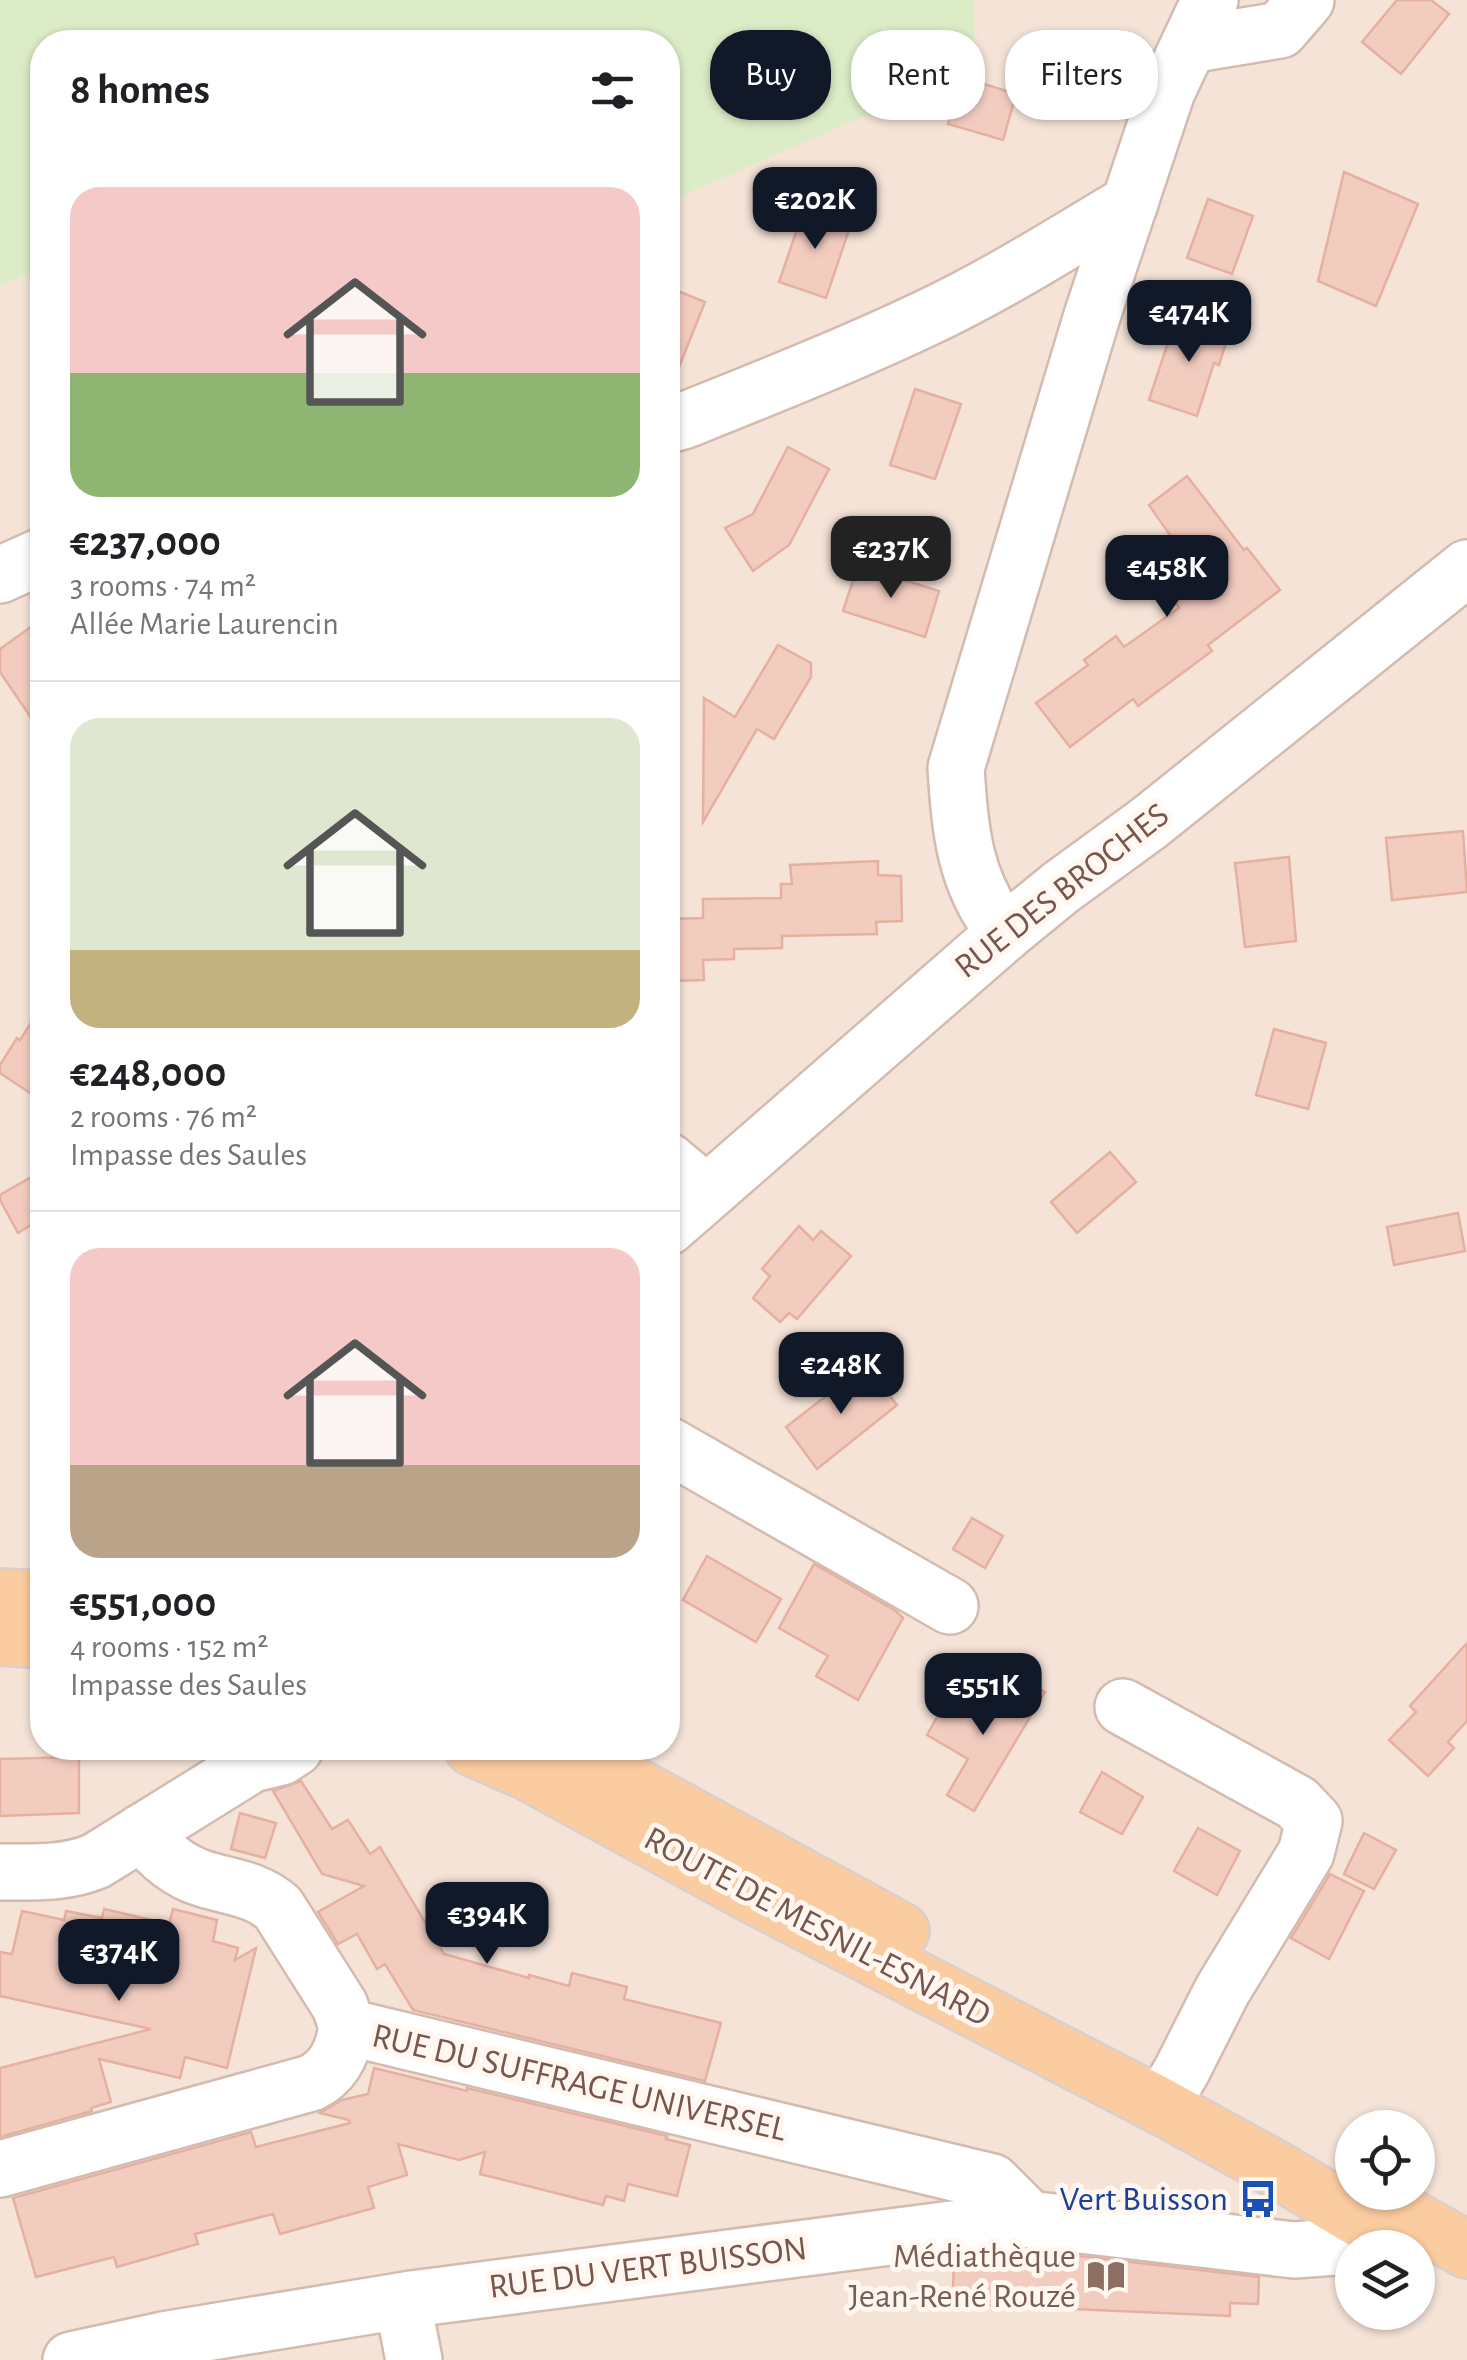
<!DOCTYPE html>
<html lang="en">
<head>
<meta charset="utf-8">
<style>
  body { margin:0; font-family:"Alegreya Sans",sans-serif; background:#f2f2f2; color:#202124; height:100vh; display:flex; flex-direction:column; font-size:38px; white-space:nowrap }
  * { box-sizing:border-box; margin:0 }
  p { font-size:32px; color:#757577 }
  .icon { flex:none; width:55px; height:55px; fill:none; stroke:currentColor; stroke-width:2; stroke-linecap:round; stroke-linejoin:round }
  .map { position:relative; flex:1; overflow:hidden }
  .details { position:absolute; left:30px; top:30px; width:650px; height:1730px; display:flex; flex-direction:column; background:#fff; border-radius:40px; box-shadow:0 2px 8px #0004 }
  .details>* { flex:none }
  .top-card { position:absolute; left:710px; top:30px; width:605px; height:90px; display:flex; gap:20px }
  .controls { position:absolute; left:1335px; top:2110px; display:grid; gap:20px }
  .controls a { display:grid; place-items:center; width:100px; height:100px; border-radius:50%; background:#fff; box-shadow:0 2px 8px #0004; font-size:50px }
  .price { position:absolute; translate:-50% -85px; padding:0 22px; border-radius:20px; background:#111827; color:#fff; font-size:32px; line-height:65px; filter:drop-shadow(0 2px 5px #0008) }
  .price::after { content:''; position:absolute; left:50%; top:60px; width:30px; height:22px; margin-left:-15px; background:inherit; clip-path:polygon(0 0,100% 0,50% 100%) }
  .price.on { background:#222; color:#fff }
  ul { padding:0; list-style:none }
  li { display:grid; align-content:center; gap:20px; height:530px; padding:0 40px }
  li+li { border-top:2px solid #e0e0e0 }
  li span { display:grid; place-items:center; height:310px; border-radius:30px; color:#555 }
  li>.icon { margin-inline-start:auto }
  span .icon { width:180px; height:180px; fill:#fffc; stroke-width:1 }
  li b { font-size:42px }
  h2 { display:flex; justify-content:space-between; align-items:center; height:120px; padding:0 40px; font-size:42px }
  .chip { padding:0 35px; border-radius:40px; background:#fff; box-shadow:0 2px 8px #0004; font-size:35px; line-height:90px }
  .chip.on { background:#111827; color:#fff }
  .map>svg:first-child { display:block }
  .residential { fill:#f5e3d7; fill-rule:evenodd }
  .green { fill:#dbecc6 }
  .building { fill:#f3ccc0; stroke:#e6b0a0; stroke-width:2.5 }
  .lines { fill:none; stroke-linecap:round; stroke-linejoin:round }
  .minor-casing { stroke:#d3bbb0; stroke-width:60 }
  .major-casing { stroke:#d9cfcd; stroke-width:60 }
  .minor { stroke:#fff; stroke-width:55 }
  .major { stroke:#fccca1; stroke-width:55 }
  .labels { text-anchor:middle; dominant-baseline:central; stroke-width:10; stroke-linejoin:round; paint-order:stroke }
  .street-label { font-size:35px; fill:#79554b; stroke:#fff7f0 }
  .transit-label { font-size:35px; fill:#164399; stroke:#fff7f0; text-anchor:end }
  .education-label { font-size:35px; fill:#785e54; stroke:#fff7f0; text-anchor:end }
</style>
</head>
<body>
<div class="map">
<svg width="1467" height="2360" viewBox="0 0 1467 2360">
  <rect width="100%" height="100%" fill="#fdf2e9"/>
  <path class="residential" d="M974,0H1467V2360H0V286L42,268V1748H668V202L975,68ZM1352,2128H1418V2192H1352ZM1352,2248H1418V2312H1352Z"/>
  <polygon class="green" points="0,0 974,0 975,68 668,202 668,42 42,42 42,268 0,286"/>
  <g class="building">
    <polygon points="1397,0 1431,0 1449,14 1401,74 1362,42"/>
    <polygon points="962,77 1016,94 1003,140 948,124"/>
    <polygon points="1344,172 1418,204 1376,306 1318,281"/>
    <polygon points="1208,199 1253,216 1232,274 1187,258"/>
    <polygon points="805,206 851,224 826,298 779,282"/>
    <polygon points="668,287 705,302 669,392 668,392"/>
    <polygon points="1200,317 1231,327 1219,365 1214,363 1197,416 1149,400 1174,324 1195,331"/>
    <polygon points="915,389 961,404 935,479 890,465"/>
    <polygon points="788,447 829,469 789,545 753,571 725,528 753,514"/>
    <polygon points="1187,476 1244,550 1247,548 1280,590 1208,645 1212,651 1138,706 1133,699 1070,747 1036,703 1088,665 1084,660 1116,636 1124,647 1179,608 1173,599 1200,578 1149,505"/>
    <polygon points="858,565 939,591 925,637 843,611"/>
    <polygon points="42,619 42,734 0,672 0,649"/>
    <polygon points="778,645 811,663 811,677 774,739 757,729 703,822 704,698 735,717"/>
    <polygon points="1463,831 1467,892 1392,900 1386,838"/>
    <polygon points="1289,857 1296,941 1245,947 1235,863"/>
    <polygon points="878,861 878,875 901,876 902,921 876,922 877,934 782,936 782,948 734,949 734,959 703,960 704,980 668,981 668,919 703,918 703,899 781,898 781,884 792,884 790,865"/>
    <polygon points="42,1006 42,1101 0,1073 0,1065 17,1038 20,1040"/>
    <polygon points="1274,1029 1326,1043 1308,1109 1256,1095"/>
    <polygon points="1110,1152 1136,1182 1077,1233 1051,1202"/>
    <polygon points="42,1171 42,1218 18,1233 0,1200 0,1195"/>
    <polygon points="1458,1213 1465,1251 1394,1265 1387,1227"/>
    <polygon points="799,1226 813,1240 821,1231 851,1256 797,1319 789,1313 780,1322 753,1298 770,1276 762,1269"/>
    <polygon points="866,1365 897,1405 817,1469 786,1427"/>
    <polygon points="972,1518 1003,1536 985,1568 953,1549"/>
    <polygon points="707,1556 781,1599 756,1642 683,1600"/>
    <polygon points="814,1564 896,1611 903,1618 858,1700 816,1676 828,1656 779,1628"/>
    <polygon points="1467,1643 1467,1721 1448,1742 1454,1748 1428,1776 1389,1740 1416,1712 1410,1706"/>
    <polygon points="1017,1676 1045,1692 974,1811 947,1795 968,1759 927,1735 950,1694 992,1718"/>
    <polygon points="79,1757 79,1813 0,1816 0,1759"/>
    <polygon points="1102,1772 1143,1797 1122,1834 1080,1812"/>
    <polygon points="301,1781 332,1829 348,1820 370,1854 380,1847 444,1954 529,1978 529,1975 569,1986 572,1973 627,1987 624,1999 721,2023 705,2081 413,2010 385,1964 377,1969 357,1934 338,1944 318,1912 364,1886 322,1874 273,1791"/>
    <polygon points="240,1813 276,1823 265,1858 231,1849"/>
    <polygon points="1198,1828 1240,1851 1217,1895 1174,1871"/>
    <polygon points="1364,1833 1396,1850 1374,1889 1344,1874"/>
    <polygon points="1330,1874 1364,1891 1329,1959 1291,1938"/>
    <polygon points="104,1909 169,1924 173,1909 217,1920 213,1941 238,1948 235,1960 256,1948 227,2068 185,2057 180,2078 99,2059 111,2102 91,2108 92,2111 0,2137 0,2068 151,2029 0,1996 0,1952 12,1954 22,1911 64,1920 66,1911 102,1918"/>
    <polygon points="374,2068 467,2091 467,2088 667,2136 666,2139 690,2145 677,2196 628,2184 624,2201 606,2196 603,2205 480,2174 485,2152 459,2160 398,2144 407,2175 368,2187 374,2208 280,2234 273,2214 195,2234 198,2244 117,2267 114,2257 36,2277 13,2198 251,2132 256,2147 350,2123 349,2120 320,2113 342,2100 368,2094"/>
    <polygon points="1029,2250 1259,2277 1258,2304 1230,2303 1230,2316 984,2305 984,2292 953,2290 954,2260"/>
  </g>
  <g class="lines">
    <g class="minor-casing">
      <g id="minor">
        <polyline points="1189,45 1280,30 1306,0"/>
        <path d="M668,425L683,421C768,387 854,353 937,313C1003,281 1066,241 1130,203"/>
        <polyline points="0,575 42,556"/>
        <path d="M1005,933C964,883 960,829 956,768L1092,316L1167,91L1210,0"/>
        <polyline points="668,1161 705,1192"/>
        <polyline points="668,1227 1005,933 1060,888 1149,823 1467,568"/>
        <polyline points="668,1445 950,1606"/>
        <polyline points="1123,1707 1297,1803 1314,1821 1306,1853 1222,1991 1182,2070 1161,2106"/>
        <path d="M142,1832C158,1854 178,1871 204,1879C230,1887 257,1889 278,1908L340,2006L347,2027L992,2182L1029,2219"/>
        <path d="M0,1872C33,1872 65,1874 96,1861L252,1764L281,1757L295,1748"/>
        <path d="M0,2169L311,2083C334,2072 343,2052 347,2027"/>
        <polyline points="412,2299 407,2324 414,2360"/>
        <polyline points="71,2360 163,2340 412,2299 1029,2219 1294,2250 1350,2246 1366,2238 1386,2203"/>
      </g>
    </g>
    <g class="major-casing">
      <g id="major">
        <polyline points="0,1597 42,1599"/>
        <polyline points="0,1637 42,1640"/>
        <polyline points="473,1748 528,1772 751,1894 1161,2106 1279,2171 1408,2248"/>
        <polyline points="565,1748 901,1931"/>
        <polyline points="1383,2202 1467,2250"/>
      </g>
    </g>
    <use href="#minor" class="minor"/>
    <use href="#major" class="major"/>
  </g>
  <defs>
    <g id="bus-bare" transform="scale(3)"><path d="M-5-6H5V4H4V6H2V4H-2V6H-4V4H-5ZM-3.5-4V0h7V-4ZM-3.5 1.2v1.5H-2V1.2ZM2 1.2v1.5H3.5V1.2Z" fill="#1a4fb4" stroke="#fff7f0" stroke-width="2.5" paint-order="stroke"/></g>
    <g id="library-bare" transform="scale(3)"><path d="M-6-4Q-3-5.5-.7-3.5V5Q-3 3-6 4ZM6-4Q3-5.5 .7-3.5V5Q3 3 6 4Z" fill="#8d6e63" stroke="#fff7f0" stroke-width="2.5" paint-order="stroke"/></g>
  </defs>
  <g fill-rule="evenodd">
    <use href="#bus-bare" x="1258" y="2199"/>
    <use href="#library-bare" x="1106" y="2276"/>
  </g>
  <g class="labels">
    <g class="street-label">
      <text transform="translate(1062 891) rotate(-38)">RUE DES BROCHES</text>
      <text transform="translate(817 1927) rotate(28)">ROUTE DE MESNIL-ESNARD</text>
      <text transform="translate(579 2083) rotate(13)">RUE DU SUFFRAGE UNIVERSEL</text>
      <text transform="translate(648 2268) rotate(-7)">RUE DU VERT BUISSON</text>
    </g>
    <g class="transit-label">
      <text x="1228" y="2199">Vert Buisson</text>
    </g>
    <g class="education-label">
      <text x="1076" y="2256">Médiathèque<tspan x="1076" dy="40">Jean-René Rouzé</tspan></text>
    </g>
  </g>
</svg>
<div class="controls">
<a><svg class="icon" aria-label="locate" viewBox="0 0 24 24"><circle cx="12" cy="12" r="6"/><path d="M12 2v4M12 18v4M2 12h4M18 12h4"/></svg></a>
<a><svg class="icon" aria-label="layers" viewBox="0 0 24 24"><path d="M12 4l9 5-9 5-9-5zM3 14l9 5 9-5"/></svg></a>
</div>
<b class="price" style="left:815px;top:252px">€202K</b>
<b class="price" style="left:1189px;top:365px">€474K</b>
<b class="price on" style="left:891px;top:601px">€237K</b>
<b class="price" style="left:1167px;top:620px">€458K</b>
<b class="price" style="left:841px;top:1417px">€248K</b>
<b class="price" style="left:983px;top:1738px">€551K</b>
<b class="price" style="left:487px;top:1967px">€394K</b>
<b class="price" style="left:119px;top:2004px">€374K</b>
<div class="top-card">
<a class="chip on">Buy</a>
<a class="chip">Rent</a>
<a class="chip">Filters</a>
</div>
<section class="details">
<h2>8 homes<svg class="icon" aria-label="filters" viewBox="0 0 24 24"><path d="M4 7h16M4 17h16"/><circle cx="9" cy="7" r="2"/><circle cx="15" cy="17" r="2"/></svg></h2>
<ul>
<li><span style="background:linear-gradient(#f6c9c9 60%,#8fb573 0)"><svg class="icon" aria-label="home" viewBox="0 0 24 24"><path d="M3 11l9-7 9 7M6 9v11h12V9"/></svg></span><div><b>€237,000</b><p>3 rooms · 74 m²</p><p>Allée Marie Laurencin</p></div></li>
<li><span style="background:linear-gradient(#dfe7d0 75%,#c2b280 0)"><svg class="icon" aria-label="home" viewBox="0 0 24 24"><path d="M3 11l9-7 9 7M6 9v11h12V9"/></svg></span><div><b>€248,000</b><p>2 rooms · 76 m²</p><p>Impasse des Saules</p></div></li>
<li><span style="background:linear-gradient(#f6c9c9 70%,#b9a48a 0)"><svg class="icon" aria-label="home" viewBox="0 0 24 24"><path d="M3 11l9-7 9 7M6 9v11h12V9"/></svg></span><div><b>€551,000</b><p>4 rooms · 152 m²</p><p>Impasse des Saules</p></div></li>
</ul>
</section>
</div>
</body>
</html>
